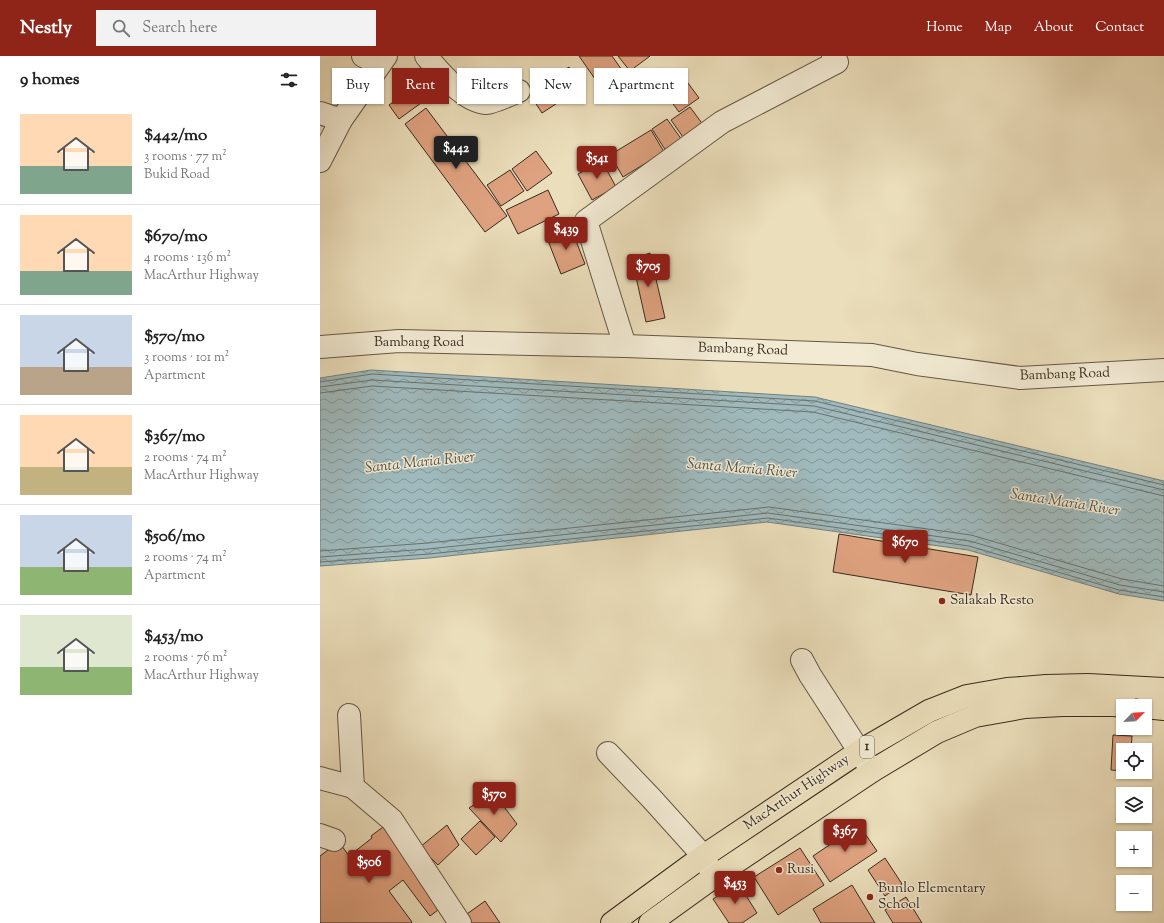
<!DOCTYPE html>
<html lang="en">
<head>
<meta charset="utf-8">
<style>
  body { margin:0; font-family:"Sorts Mill Goudy",serif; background:#f2f2f2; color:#222; height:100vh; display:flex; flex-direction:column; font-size:15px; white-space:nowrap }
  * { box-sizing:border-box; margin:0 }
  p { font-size:13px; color:#767676 }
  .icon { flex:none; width:22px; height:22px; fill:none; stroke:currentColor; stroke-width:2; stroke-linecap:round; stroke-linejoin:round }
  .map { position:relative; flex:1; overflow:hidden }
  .details { display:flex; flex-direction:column; background:#fff; width:320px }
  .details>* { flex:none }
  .hud { position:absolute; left:12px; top:12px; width:380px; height:36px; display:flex; gap:8px }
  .needle { width:26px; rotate:66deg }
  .tools { position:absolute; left:796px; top:643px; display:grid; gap:8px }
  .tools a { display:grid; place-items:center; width:36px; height:36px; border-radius:0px; background:#fff; box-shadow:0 1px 3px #0004; font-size:20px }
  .price { position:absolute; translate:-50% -34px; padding:0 9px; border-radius:4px; background:#8f2418; color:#fff; font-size:13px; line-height:26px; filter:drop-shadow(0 1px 2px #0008) }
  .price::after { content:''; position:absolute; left:50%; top:24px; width:12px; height:9px; margin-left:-6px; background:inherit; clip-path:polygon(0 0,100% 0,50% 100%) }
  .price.on { background:#222; color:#fff }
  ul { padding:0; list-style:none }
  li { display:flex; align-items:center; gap:12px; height:100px; padding:0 20px }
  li+li { border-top:1px solid #e0e0e0 }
  li span { display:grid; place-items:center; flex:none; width:112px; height:80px; border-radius:0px; color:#555 }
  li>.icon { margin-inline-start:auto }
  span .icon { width:48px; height:48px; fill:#fffc; stroke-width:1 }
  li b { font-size:17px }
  h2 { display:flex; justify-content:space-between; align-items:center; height:48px; padding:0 20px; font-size:17px }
  .tag { padding:0 14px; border-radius:0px; background:#fff; box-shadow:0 1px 3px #0004; font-size:14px; line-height:36px }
  .tag.on { background:#8f2418; color:#fff }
  header { display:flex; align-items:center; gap:24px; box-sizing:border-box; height:56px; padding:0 20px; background:#8f2418; color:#fff }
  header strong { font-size:19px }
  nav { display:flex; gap:22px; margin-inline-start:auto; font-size:14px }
  .search { width:280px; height:36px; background:#f2f2f2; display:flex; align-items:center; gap:10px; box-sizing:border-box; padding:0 14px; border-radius:0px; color:#767676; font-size:15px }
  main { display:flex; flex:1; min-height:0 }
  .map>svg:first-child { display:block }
  .water { fill:url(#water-waves); stroke:#75807d }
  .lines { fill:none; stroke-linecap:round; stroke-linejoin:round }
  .shore { stroke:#6b726d; stroke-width:1 }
  .building { fill:#dfa280; stroke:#372b1e }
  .minor-casing { stroke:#645845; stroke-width:24 }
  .highway-casing { stroke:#372b1e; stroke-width:24 }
  .minor { stroke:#f2ead3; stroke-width:22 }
  .highway { stroke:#ebdebb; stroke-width:22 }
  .poi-dot { fill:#8f2418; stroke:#f2ead3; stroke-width:1.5 }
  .labels { text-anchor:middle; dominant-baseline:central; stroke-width:3; stroke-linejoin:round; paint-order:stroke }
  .shield { fill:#f2ead3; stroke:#6f6454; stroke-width:1 }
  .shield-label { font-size:13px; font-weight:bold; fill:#372b1e }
  .street-label { font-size:14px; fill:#372b1e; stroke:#f2ead3 }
  .poi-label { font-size:14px; fill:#372b1e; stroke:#f2ead3; text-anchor:start }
  .water-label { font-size:15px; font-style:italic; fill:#514e46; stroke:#f2ead3 }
</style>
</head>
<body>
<header>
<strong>Nestly</strong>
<div class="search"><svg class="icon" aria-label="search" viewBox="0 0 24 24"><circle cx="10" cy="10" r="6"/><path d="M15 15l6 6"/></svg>Search here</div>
<nav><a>Home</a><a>Map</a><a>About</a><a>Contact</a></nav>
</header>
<main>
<section class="details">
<h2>9 homes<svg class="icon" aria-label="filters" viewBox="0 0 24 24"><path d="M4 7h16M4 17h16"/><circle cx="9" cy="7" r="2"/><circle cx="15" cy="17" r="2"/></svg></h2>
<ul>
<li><span style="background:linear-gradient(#ffd9b3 65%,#7fa58c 0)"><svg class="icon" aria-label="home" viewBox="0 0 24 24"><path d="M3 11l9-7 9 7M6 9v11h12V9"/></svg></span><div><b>$442/mo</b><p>3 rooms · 77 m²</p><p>Bukid Road</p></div></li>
<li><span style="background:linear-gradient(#ffd9b3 70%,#7fa58c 0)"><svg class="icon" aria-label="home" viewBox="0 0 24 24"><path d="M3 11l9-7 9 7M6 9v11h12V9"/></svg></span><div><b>$670/mo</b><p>4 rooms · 136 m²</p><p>MacArthur Highway</p></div></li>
<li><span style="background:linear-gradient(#c9d6e8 65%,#b9a48a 0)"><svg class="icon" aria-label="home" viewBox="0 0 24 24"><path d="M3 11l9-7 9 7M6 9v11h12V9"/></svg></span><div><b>$570/mo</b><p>3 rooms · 101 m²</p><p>Apartment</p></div></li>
<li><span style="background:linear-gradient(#ffd9b3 65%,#c2b280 0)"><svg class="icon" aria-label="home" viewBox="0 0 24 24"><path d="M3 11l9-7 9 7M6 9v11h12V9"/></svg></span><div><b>$367/mo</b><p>2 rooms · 74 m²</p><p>MacArthur Highway</p></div></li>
<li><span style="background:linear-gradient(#c9d6e8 65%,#8fb573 0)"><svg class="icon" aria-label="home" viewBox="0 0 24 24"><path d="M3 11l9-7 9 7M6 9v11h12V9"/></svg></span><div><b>$506/mo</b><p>2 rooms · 74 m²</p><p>Apartment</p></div></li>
<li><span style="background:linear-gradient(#dfe7d0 65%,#8fb573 0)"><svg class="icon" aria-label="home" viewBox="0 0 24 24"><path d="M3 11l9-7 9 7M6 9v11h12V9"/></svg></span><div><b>$453/mo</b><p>2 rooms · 76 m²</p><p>MacArthur Highway</p></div></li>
</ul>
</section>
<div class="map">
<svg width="844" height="867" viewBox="0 0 844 867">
  <defs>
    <pattern id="water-waves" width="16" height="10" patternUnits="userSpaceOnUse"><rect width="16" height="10" fill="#9fb9bc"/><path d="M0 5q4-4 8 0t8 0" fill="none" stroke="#829798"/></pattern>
  </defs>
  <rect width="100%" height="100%" fill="#ebdebb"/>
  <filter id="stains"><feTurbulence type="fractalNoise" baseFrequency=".005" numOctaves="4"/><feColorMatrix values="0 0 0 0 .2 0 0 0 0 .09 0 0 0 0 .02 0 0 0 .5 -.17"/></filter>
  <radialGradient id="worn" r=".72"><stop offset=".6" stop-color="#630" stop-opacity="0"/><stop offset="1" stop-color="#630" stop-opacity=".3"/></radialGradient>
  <polygon class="water" points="51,314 495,341 844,425 844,545 799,538 648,494 447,466 109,502 0,510 0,322"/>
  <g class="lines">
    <g class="shore">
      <polyline points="0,326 52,318 495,345 844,429"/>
      <polyline points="0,331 52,324 494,350 844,434"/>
      <polyline points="0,337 52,330 493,356 844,440"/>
      <polyline points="0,495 108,487 449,451 651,479 802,523 844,530"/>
      <polyline points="0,501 108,493 448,457 650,485 800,529 844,536"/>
      <polyline points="0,506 109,498 448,462 649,490 799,534 844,541"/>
    </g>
  </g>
  <g class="building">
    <polygon points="259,0 292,0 304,17 282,33"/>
    <polygon points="298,0 330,0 310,15"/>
    <polygon points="108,9 127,30 108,48 89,27"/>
    <polygon points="249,11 262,31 222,57 209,37"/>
    <polygon points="365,23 379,42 359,56 345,37"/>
    <polygon points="90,33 101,47 79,63 69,49"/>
    <polygon points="370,51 384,70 365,84 351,64"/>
    <polygon points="106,52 187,160 165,176 85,68"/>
    <polygon points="347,63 362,84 346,95 332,73"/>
    <polygon points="331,74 344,96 303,121 290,99"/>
    <polygon points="216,95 232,117 207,135 192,113"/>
    <polygon points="282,105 296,131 272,144 258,118"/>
    <polygon points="190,114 204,135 181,150 167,129"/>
    <polygon points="228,134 239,158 198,178 186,154"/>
    <polygon points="251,172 265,208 241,218 227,182"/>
    <polygon points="330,197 345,262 326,266 312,203"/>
    <polygon points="519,478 658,501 651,539 513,516"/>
    <polygon points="793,679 812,680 811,694 803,694 803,715 791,714"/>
    <polygon points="173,736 197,768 181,786 149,752"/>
    <polygon points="160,765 175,781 156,799 141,783"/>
    <polygon points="127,769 139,789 118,809 100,791"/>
    <polygon points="539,769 557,795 510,826 493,800"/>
    <polygon points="63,771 122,851 110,860 83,824 69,835 92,866 91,867 0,867 0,800 19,786 29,800 52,782 51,780"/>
    <polygon points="480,792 504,829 458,859 434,821"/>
    <polygon points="565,802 582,828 565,840 548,814"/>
    <polygon points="418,827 437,857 422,867 409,867 393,843"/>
    <polygon points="532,829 555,867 501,867 493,853"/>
    <polygon points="586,841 602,867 573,867 565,854"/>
    <polygon points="165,845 180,867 143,867 140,863"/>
  </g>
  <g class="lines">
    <g class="minor-casing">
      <g id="minor">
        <polyline points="43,0 60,8"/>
        <path d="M106,0C119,15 145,47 167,47C172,47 192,38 199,35"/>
        <polyline points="0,57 21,64"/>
        <polyline points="0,105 21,64 66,0"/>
        <polyline points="305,290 266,165 402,66 517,6 513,0"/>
        <polyline points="0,291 79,285 305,290 552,299 597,308 700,322 844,314"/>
        <polyline points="482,604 490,619 552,715"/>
        <polyline points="29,659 33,731 72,764 140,867"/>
        <polyline points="288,697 332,743 377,793 395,820"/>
        <polyline points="0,722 33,731"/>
        <polyline points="0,779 14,784"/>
      </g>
    </g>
    <g class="highway-casing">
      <g id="highway">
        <polyline points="825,651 844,653"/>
        <polyline points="292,867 382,801 540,695 609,655 647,640 687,633 702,632 726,630 768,629 844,633"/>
        <polyline points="330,867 395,820 552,715 617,676 655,660 705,651 742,649 793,649 807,650"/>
      </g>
    </g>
    <use href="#minor" class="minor"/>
    <use href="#highway" class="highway"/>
  </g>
  <g class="poi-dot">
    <circle cx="622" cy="545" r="4"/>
    <circle cx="459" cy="814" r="4"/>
    <circle cx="550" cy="841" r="4"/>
  </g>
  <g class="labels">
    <rect class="shield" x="540" y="680" width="14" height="22" rx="3"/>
    <g class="shield-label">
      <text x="547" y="691">1</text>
    </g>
    <g class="street-label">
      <text x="99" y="287">Bambang Road</text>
      <text transform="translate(423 294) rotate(2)">Bambang Road</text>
      <text transform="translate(745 319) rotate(-2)">Bambang Road</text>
      <text transform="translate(477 737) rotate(-34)">MacArthur Highway</text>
    </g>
    <g class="poi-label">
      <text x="630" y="545">Salakab Resto</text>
      <text x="467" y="814">Rusi</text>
      <text x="558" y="833">Bunlo Elementary<tspan x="558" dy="16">School</tspan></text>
    </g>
    <g class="water-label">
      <text transform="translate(100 407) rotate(-6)">Santa Maria River</text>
      <text transform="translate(422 413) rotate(5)">Santa Maria River</text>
      <text transform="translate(745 447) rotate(9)">Santa Maria River</text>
    </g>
  </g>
  <rect width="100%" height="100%" filter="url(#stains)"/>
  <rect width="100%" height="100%" fill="url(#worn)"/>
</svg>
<div class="tools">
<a><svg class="needle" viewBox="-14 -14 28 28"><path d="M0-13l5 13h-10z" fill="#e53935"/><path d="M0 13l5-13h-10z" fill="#767676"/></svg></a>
<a><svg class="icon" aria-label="locate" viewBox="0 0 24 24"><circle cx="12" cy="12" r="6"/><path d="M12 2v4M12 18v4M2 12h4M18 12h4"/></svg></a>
<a><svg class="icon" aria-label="layers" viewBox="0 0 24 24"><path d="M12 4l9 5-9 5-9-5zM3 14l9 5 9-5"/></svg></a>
<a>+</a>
<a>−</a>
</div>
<b class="price on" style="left:136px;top:114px">$442</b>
<b class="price" style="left:277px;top:124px">$541</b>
<b class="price" style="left:246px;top:195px">$439</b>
<b class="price" style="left:328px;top:232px">$705</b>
<b class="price" style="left:585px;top:508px">$670</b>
<b class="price" style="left:174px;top:760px">$570</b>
<b class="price" style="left:525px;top:797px">$367</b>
<b class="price" style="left:49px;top:828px">$506</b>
<b class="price" style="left:415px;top:849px">$453</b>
<div class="hud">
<a class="tag">Buy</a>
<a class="tag on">Rent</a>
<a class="tag">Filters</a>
<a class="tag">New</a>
<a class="tag">Apartment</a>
</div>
</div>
</main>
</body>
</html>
